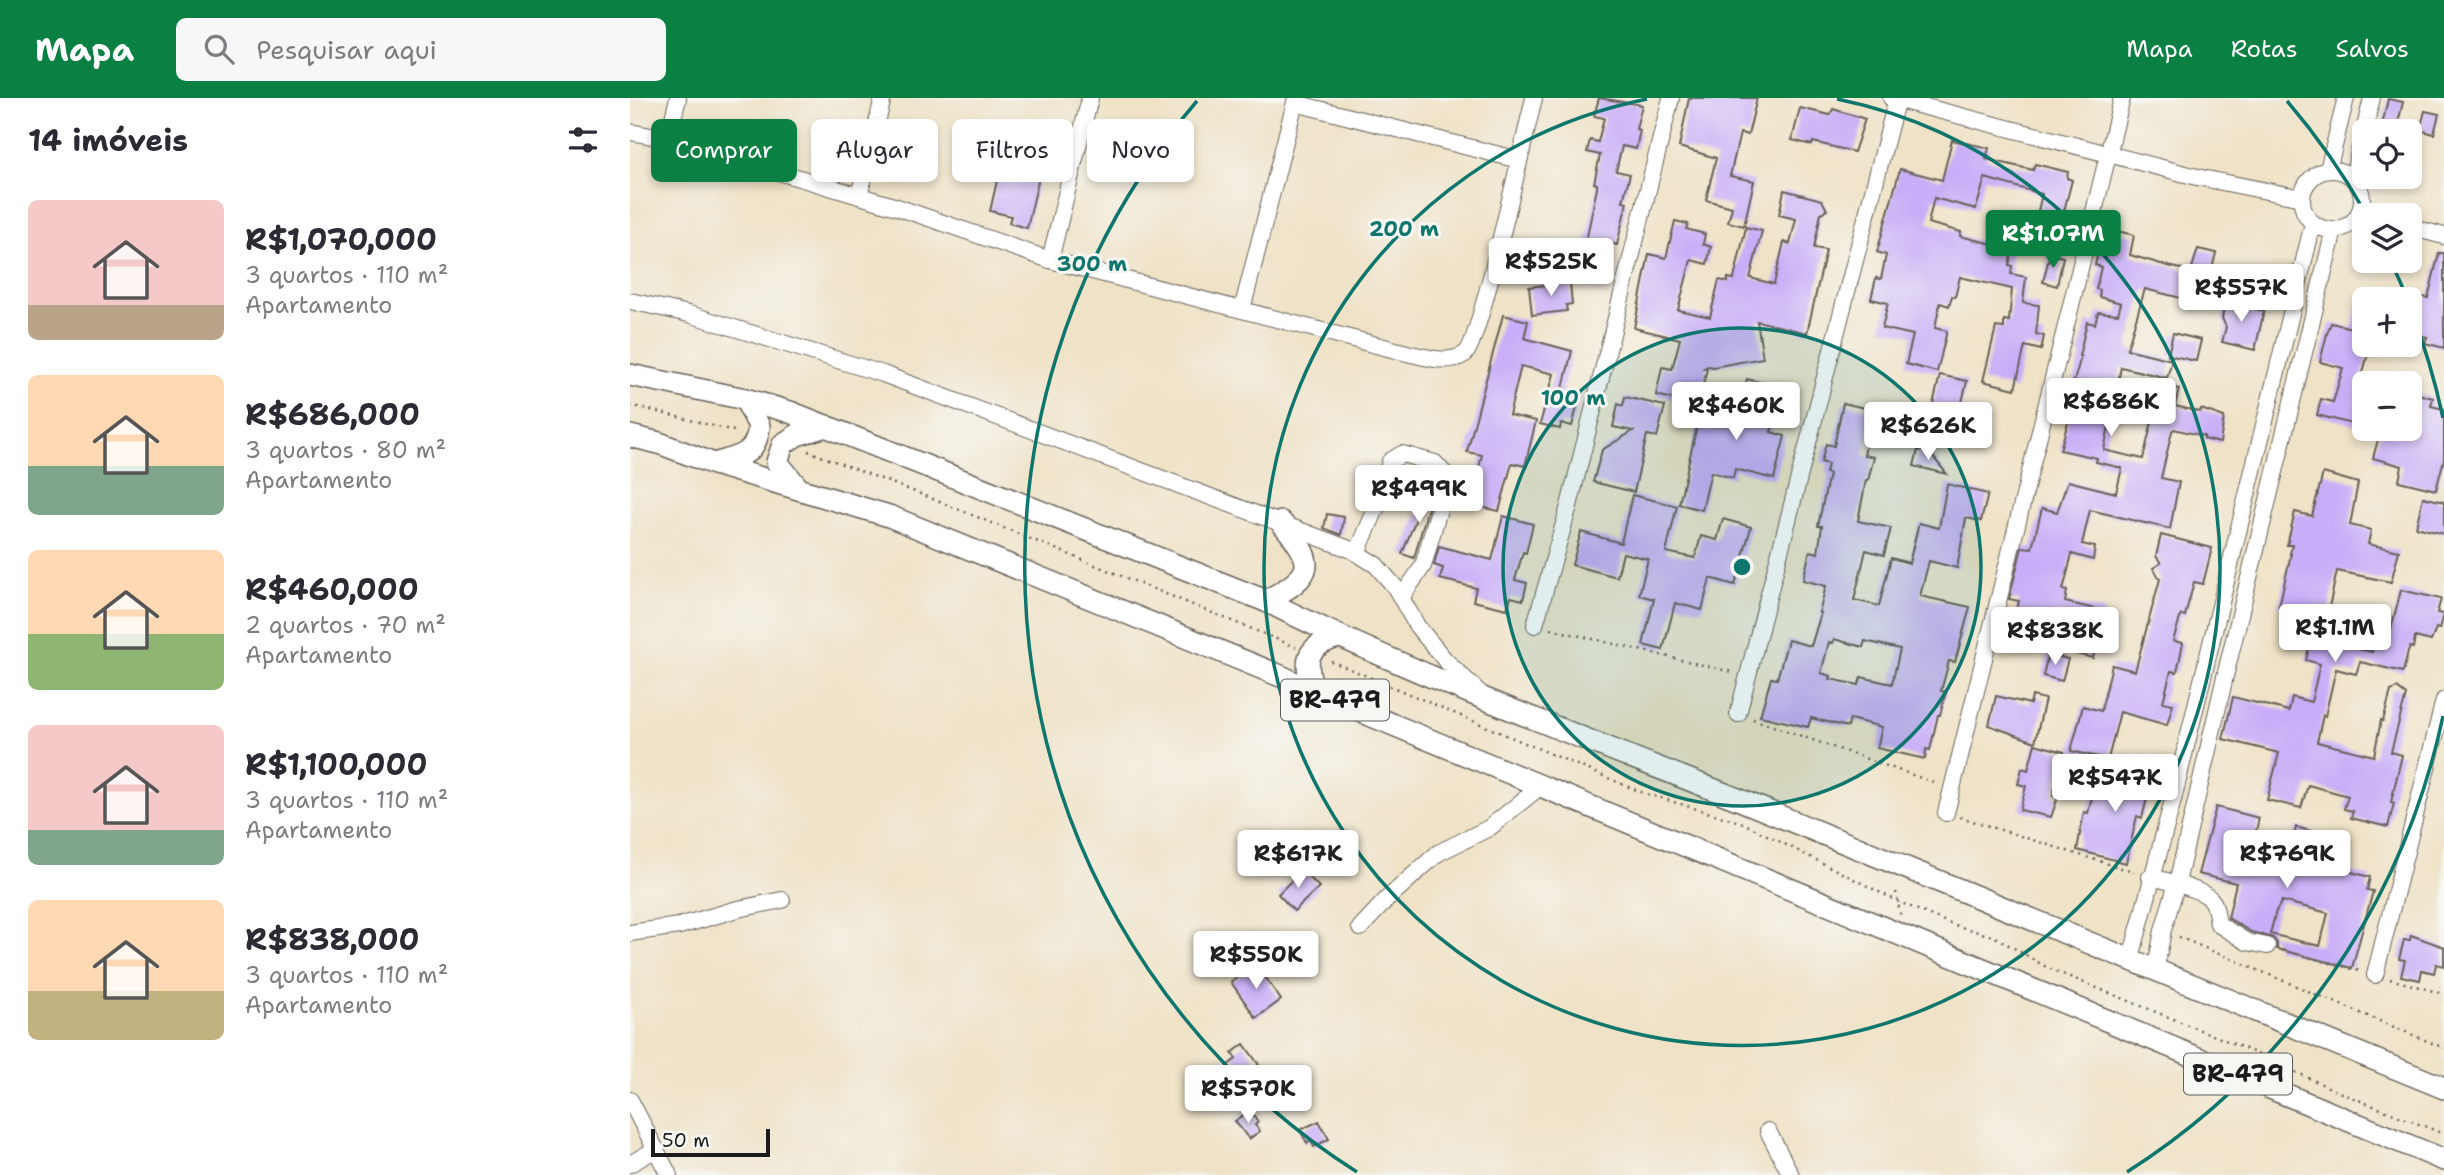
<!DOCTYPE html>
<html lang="pt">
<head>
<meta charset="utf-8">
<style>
  body { margin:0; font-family:"Shantell Sans",sans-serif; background:#f7f7f7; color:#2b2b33; height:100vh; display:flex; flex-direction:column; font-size:26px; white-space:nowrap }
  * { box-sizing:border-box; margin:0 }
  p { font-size:23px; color:#7c7c81 }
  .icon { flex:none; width:38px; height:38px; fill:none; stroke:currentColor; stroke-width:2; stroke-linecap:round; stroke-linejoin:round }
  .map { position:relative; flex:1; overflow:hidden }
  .panel { display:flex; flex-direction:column; background:#fff; width:630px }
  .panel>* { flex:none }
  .hud { position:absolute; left:21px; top:21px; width:665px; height:63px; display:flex; gap:14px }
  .buttons { position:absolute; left:1722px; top:21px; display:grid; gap:14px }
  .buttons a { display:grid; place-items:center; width:70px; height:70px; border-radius:10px; background:#fff; box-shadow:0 4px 10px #0003; font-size:35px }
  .scale { position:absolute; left:21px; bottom:18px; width:119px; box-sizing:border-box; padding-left:7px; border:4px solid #1c1c1c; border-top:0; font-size:19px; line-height:24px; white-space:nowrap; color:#1c1c1c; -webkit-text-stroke:5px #f6f6f2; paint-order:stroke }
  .price { position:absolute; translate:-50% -60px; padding:0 16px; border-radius:7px; background:#fff; color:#222; font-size:23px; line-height:46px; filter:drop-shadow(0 2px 4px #0008) }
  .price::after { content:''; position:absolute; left:50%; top:42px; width:21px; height:16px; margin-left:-10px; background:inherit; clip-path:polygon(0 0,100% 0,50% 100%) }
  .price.active { background:#0b8043; color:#fff }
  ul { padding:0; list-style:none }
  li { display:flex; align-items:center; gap:21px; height:175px; padding:0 28px }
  li span { display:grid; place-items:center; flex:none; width:196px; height:140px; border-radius:10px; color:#555 }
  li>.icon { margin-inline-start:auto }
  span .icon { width:84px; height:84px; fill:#fffc; stroke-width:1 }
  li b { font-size:30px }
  h2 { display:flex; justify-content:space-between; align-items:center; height:84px; padding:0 28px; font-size:30px }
  .pill { padding:0 24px; border-radius:10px; background:#fff; box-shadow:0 4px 10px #0003; font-size:24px; line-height:63px }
  .pill.active { background:#0b8043; color:#fff }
  header { display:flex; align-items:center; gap:42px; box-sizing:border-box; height:98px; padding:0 35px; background:#0b8043; color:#fff }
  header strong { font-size:33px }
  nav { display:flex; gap:38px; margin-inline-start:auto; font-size:24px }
  .search { width:490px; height:63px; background:#f7f7f7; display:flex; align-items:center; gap:18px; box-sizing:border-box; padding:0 24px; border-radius:10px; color:#7c7c81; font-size:26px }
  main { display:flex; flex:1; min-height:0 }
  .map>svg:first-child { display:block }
  .building { fill:#c8adf8; fill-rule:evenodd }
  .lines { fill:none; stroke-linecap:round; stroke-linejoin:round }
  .minor-casing { stroke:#666158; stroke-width:18 }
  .major-casing { stroke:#666158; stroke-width:24 }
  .path { stroke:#666158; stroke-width:2.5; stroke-dasharray:2 5; stroke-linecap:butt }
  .minor { stroke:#fff; stroke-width:16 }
  .major { stroke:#fff; stroke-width:21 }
  .ring { fill:none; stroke:#0f766e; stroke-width:3.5 }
  .labels { text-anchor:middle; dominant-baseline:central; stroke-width:6; stroke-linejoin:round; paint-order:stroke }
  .shield { fill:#f6f6f2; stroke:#5d5d5c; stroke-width:2 }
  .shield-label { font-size:24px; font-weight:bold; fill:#1c1c1c }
  .centre { fill:#0f766e; stroke:#f6f6f2; stroke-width:3.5 }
  .ring-label { font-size:21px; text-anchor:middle; font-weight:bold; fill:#0f766e; stroke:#f6f6f2; stroke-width:6; stroke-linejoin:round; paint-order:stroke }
</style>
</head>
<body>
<header>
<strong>Mapa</strong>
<div class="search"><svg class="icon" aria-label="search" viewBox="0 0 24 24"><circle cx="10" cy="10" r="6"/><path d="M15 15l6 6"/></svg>Pesquisar aqui</div>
<nav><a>Mapa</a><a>Rotas</a><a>Salvos</a></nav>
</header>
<main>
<section class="panel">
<h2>14 imóveis<svg class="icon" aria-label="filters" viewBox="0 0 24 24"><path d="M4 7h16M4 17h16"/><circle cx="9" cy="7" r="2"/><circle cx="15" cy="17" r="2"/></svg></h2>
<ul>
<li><span style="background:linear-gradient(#f6c9c9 75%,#b9a48a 0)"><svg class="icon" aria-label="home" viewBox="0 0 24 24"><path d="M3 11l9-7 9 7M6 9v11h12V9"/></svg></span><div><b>R$1,070,000</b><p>3 quartos · 110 m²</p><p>Apartamento</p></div></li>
<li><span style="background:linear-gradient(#ffd9b3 65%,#7fa58c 0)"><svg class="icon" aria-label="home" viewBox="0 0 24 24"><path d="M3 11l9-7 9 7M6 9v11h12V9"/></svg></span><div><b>R$686,000</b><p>3 quartos · 80 m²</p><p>Apartamento</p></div></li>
<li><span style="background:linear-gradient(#ffd9b3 60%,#8fb573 0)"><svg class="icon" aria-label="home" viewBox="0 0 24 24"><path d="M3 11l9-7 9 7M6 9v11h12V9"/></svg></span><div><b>R$460,000</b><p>2 quartos · 70 m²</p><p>Apartamento</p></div></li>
<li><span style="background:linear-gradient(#f6c9c9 75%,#7fa58c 0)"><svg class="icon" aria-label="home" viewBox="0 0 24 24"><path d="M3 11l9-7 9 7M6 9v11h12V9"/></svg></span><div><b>R$1,100,000</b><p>3 quartos · 110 m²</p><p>Apartamento</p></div></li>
<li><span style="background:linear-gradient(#ffd9b3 65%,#c2b280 0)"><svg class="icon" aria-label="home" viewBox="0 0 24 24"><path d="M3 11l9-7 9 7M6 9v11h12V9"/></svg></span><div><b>R$838,000</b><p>3 quartos · 110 m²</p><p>Apartamento</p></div></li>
</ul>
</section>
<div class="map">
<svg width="1814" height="1077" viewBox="0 0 1814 1077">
  <rect width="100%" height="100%" fill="#f6f6f2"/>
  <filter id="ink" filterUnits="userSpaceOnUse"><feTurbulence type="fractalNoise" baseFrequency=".0143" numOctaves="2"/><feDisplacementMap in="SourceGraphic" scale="14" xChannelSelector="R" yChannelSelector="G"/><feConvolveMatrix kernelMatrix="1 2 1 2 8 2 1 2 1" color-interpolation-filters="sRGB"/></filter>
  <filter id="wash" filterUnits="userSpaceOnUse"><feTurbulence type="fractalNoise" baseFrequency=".00686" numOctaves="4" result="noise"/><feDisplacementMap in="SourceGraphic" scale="28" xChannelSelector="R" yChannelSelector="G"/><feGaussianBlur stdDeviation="1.57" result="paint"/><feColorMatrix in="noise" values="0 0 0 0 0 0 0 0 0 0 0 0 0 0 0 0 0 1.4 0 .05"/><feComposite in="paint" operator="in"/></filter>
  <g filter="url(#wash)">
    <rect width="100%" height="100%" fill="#efe2c6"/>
    <g id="blocks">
      <g class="building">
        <polygon points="969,0 1012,7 1006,31 1010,32 1006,51 992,48 986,73 1000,76 993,103 997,104 987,147 975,144 967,176 947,171 951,152 954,153 967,90 967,86 964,85 970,57 957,54 960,42 968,44 974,20 964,18"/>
        <polygon points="1059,0 1127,0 1118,37 1110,35 1100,78 1124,83 1114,128 1098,124 1102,109 1076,102 1086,60 1049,49"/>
        <polygon points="1758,1 1773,4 1766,33 1754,33 1755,29 1752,28"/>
        <polygon points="1170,10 1200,17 1203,11 1235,21 1224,54 1183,44 1182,47 1162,42"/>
        <polygon points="1795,13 1809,16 1804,36 1790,32"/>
        <polygon points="1322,42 1359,50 1356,61 1403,72 1405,66 1438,74 1437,80 1442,82 1434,113 1438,116 1430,150 1401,142 1412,96 1355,80 1346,111 1304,100 1298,125 1331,134 1330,138 1383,151 1379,167 1382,168 1381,176 1396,179 1393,205 1409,207 1406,236 1414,238 1411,252 1395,248 1385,291 1353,283 1366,229 1374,230 1374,222 1379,223 1382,191 1330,179 1325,199 1322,198 1319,208 1310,205 1305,230 1317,233 1307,274 1276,266 1283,237 1252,230 1258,205 1241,201 1246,180 1251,181 1256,157 1247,154 1270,71 1312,82"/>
        <polygon points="352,64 409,79 397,130 379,125 381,118 360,113 367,83 348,78"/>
        <polygon points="1154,92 1192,102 1197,112 1191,115 1184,150 1196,152 1177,235 1127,223 1133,260 1083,269 1078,268 1074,270 1077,271 1068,307 1026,297 1032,269 1042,271 1050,241 1004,230 1019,156 1036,160 1045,123 1058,126 1056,131 1075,136 1073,146 1081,149 1077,166 1061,162 1048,212 1080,219 1089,182 1098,184 1098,180 1104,181 1116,129 1132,133 1120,180 1144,186 1154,144 1160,146 1166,121 1149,117"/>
        <polygon points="1474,130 1504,137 1500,157 1538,168 1561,173 1568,151 1586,155 1579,183 1572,178 1567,201 1552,197 1551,200 1515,191 1497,251 1542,262 1537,280 1491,269 1474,352 1513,361 1531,286 1549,291 1545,308 1570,314 1571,311 1594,319 1590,345 1574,341 1574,338 1544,331 1542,333 1531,380 1549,384 1540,431 1460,412 1452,446 1465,449 1463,462 1442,456 1433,492 1437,493 1435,504 1474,513 1463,560 1434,553 1438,534 1434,533 1436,525 1386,513 1389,503 1379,501 1392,449 1402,450 1412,410 1427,414 1438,383 1486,395 1492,370 1466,364 1467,360 1430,352 1444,303 1439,302 1451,258 1449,258 1457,224 1465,226 1468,214 1488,216 1491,205 1469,199 1470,192 1466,191 1471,169 1465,167"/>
        <polygon points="1809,155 1814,155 1814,250 1795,245 1797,239 1780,235 1780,207 1786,209 1789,198 1798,200"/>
        <polygon points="1420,156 1433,159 1427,188 1413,184"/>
        <polygon points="925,181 940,185 942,206 936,207 937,213 902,217 899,189 926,186"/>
        <polygon points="1596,199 1609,202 1608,207 1634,213 1625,252 1592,244 1596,229 1592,220"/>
        <polygon points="1729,199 1734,199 1734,247 1740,247 1730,287 1734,288 1734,329 1687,317 1691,301 1703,304 1713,270 1690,264 1697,236 1701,225 1722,230"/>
        <polygon points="873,217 898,223 894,240 942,253 932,294 950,298 942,328 931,325 930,331 910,326 924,276 891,268 879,317 906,323 895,368 882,365 869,413 851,409 853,401 842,398 852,357 837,354"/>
        <polygon points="1543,235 1571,242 1566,263 1538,257"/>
        <polygon points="1310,277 1337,283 1326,330 1299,323"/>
        <polygon points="1117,281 1163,292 1159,308 1148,307 1141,334 1155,338 1144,381 1105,371 1103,380 1081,374 1072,412 1049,406 1070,315 1103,323 1107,307 1110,308"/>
        <polygon points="1780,294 1803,300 1801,308 1814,311 1814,361 1806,392 1769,383 1772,368 1743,360 1751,331 1780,331"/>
        <polygon points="995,299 1035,308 1027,339 1017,337 1004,394 963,384 972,352 1003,333 983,329 988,306 993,308"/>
        <path d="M1213,305L1282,321L1279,337L1240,328L1234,357L1244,359L1238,382H1236L1228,423L1261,430L1254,457L1236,452L1224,502L1249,508L1261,460L1279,465L1289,425L1309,430L1317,386L1358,396L1351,423L1336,420L1327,470L1299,463L1290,498L1340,509L1325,564L1319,563L1311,593L1316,594L1310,617H1308L1300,652L1296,651L1295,661L1247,650L1252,629L1220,621L1218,629L1181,620L1178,629L1130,618L1141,580L1147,581L1158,542L1181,548L1191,515H1189L1196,488L1173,482L1180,453L1188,455L1192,428H1188L1199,376L1196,375L1198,366L1191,364L1196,346L1204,348ZM1204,541L1233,549L1235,543L1270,551L1262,586L1231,579L1229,587L1200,581L1201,578L1191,575L1199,544L1203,545Z"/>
        <polygon points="1288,352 1299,354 1317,376 1284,368"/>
        <polygon points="1693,375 1728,385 1720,427 1741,432 1738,446 1769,453 1761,484 1707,473 1694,532 1701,534 1700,537 1712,547 1742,554 1747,532 1760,535 1771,492 1811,501 1807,515 1814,516 1810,531 1806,530 1801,543 1785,539 1783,550 1780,549 1778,554 1773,574 1730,564 1726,576 1706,571 1695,618 1693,617 1687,644 1744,658 1751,622 1753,623 1761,593 1767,590 1776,597 1761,654 1772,657 1761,704 1764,705 1758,729 1721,720 1723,713 1714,711 1718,698 1678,687 1671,710 1637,702 1649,655 1593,641 1603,599 1659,613 1662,599 1681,604 1690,566 1676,562 1680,546 1677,545 1684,517 1649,508 1661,456 1660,456 1662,447 1657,447 1665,414 1682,418"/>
        <polygon points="803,378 804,389 784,460 772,456"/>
        <polygon points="1002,397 1047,408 1036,454 1065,460 1071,438 1087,442 1093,421 1121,429 1105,487 1080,480 1072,512 1045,505 1033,552 1013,547 1024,501 1009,497 1018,461 993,455 987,479 942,467 951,434 991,445"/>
        <polygon points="1793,399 1814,404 1814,436 1786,429"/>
        <polygon points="697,416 714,419 711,437 694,430"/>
        <polygon points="873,418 903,426 896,455 893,454 885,482 897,485 893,502 881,499 877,511 843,503 846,490 810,481 813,470 804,467 809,448 862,462"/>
        <polygon points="1531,437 1582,450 1573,486 1564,484 1555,518 1551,517 1543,543 1553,545 1547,574 1541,573 1533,604 1543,606 1537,627 1490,614 1478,661 1441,653 1453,608 1471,613 1482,567 1505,573 1530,481 1523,470 1531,465 1526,458"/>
        <polygon points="1418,556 1438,561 1432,583 1413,578"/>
        <polygon points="1366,598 1400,606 1402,598 1415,601 1405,644 1359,627"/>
        <polygon points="1405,646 1434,654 1423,698 1428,699 1421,719 1390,712 1396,688 1388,686 1392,670 1398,672"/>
        <polygon points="1484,667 1526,677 1523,689 1520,689 1512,720 1507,718 1496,765 1447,752 1454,714 1458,715 1465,687 1478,690"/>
        <path d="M1586,709L1629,720L1625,738L1663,746L1666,729L1681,733L1678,745L1687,747L1683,764L1740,779L1737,792L1743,793L1722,870L1647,851V845L1643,840L1621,834L1598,820L1606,785L1568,776ZM1652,803L1698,815L1690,848L1640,836L1646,813Z"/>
        <polygon points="672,772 689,789 664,813 648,796"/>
        <polygon points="1781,837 1814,849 1814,868 1806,866 1804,875 1792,872 1790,882 1771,878 1775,862 1769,861 1774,842 1780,842"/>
        <polygon points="627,867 651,902 626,920 601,884"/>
        <polygon points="614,946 629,967 607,982 597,968 606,961 602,955"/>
        <polygon points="620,1013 628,1024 625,1027 630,1033 619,1041 605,1023"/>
        <polygon points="689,1023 699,1041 684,1049 681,1043 677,1045 670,1032"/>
      </g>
    </g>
  </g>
  <g filter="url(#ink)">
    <use href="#blocks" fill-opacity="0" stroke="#666158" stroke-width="2"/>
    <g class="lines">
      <g class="minor-casing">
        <g id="minor">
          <polyline points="1261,0 1567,79 1672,100"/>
          <polyline points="665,5 889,62"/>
          <path d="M0,34L38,41L267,109L420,162L777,255C795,259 818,267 835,256C849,246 896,32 904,0"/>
          <polyline points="38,41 48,0"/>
          <polyline points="1698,72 1716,0"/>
          <circle cx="1702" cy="102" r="30"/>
          <polyline points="1723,79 1742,0"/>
          <polyline points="229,98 253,0"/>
          <polyline points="1780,129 1814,138"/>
          <polyline points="420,162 460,0"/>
          <polyline points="0,203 59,216 253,276 722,452 746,467 765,489 787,528 815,562 851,596"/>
          <polyline points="612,212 666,0"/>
          <polyline points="727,455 746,411 760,363 772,356 805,365 814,375 815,390 793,468 771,500"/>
          <polyline points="905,527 939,408 1041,0"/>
          <polyline points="1108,616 1267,0"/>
          <polyline points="1316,715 1492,0"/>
          <path d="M1520,779C1534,782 1577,792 1583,804C1586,809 1587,820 1588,826L1617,844L1637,848"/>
          <polyline points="730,830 757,801 808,755 859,730 912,687"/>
          <polyline points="0,835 49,828 108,811 152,802"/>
          <polyline points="1501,860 1544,698 1683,125"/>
          <polyline points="1526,870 1533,832 1547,785 1597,570 1704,132"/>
          <polyline points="1745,877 1814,602"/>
          <polyline points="0,1002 39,1077"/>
          <polyline points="1138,1033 1161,1077"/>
          <polyline points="0,1066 26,1051"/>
        </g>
      </g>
      <g class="major-casing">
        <g id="major">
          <path d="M0,277L115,301L160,314L636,503C792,581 958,641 1120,706C1352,800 1583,895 1814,990"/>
          <polyline points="0,338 29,345 84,366 259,418 653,579 684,594 1814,1062"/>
          <path d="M84,366C110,358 126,358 129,328L115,301"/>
          <polyline points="169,391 147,364 153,346 167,337 196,328"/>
          <path d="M636,503C686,476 687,466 651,424"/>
          <path d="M684,594C674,563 674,549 708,539"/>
        </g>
      </g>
      <g class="path">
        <polyline points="0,307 108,334"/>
        <polyline points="178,353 293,397 666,549"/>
        <polyline points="921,531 1102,574"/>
        <polyline points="701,563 1011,694 1113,725 1267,803 1321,826 1365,839 1418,870 1612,949 1711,995 1814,1036"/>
        <polyline points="1123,621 1308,686"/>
        <polyline points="1330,719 1504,774"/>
        <polyline points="1266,794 1271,819"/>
        <polyline points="1549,839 1814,950"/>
        <polyline points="1652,852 1730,873"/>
        <polyline points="1760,881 1814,896"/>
      </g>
      <use href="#minor" class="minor"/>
      <use href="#major" class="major"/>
    </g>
  </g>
  <circle cx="1112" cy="469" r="239" fill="#0f766e" fill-opacity=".12"/>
  <g class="ring">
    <circle cx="1112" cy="469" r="239"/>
    <path d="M1207 1A478 478 0 1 1 1017 1"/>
    <path d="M1813 618A717 717 0 0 1 1497 1074M727 1074A717 717 0 0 1 567 3M1657 3A717 717 0 0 1 1736 116M1762 166A717 717 0 0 1 1777 200M1781 212A717 717 0 0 1 1813 320"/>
  </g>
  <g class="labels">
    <g class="shield">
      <rect x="651" y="581.5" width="108" height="41" rx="5"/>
      <rect x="1554" y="955.5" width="108" height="41" rx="5"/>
    </g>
    <g class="shield-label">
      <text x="705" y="602">BR-479</text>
      <text x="1608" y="976">BR-479</text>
    </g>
  </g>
  <circle cx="1112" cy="469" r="10" class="centre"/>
  <g class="ring-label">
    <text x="774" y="138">200 m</text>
    <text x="462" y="173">300 m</text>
    <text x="943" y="307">100 m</text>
  </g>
</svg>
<div class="buttons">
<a><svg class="icon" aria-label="locate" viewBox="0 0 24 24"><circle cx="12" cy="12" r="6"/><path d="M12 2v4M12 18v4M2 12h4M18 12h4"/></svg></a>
<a><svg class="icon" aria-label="layers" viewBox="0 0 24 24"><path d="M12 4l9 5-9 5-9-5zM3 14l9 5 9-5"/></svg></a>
<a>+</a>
<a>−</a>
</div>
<div class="scale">50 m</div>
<b class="price active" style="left:1423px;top:172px">R$1.07M</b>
<b class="price" style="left:921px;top:200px">R$525K</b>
<b class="price" style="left:1611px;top:226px">R$557K</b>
<b class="price" style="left:1481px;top:340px">R$686K</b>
<b class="price" style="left:1106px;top:344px">R$460K</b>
<b class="price" style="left:1298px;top:364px">R$626K</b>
<b class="price" style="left:789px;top:427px">R$499K</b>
<b class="price" style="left:1705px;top:566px">R$1.1M</b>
<b class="price" style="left:1425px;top:569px">R$838K</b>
<b class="price" style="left:1485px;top:716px">R$547K</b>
<b class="price" style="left:668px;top:792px">R$617K</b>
<b class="price" style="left:1657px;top:792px">R$769K</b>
<b class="price" style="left:626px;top:893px">R$550K</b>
<b class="price" style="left:618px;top:1027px">R$570K</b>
<div class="hud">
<a class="pill active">Comprar</a>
<a class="pill">Alugar</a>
<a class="pill">Filtros</a>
<a class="pill">Novo</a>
</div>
</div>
</main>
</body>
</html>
